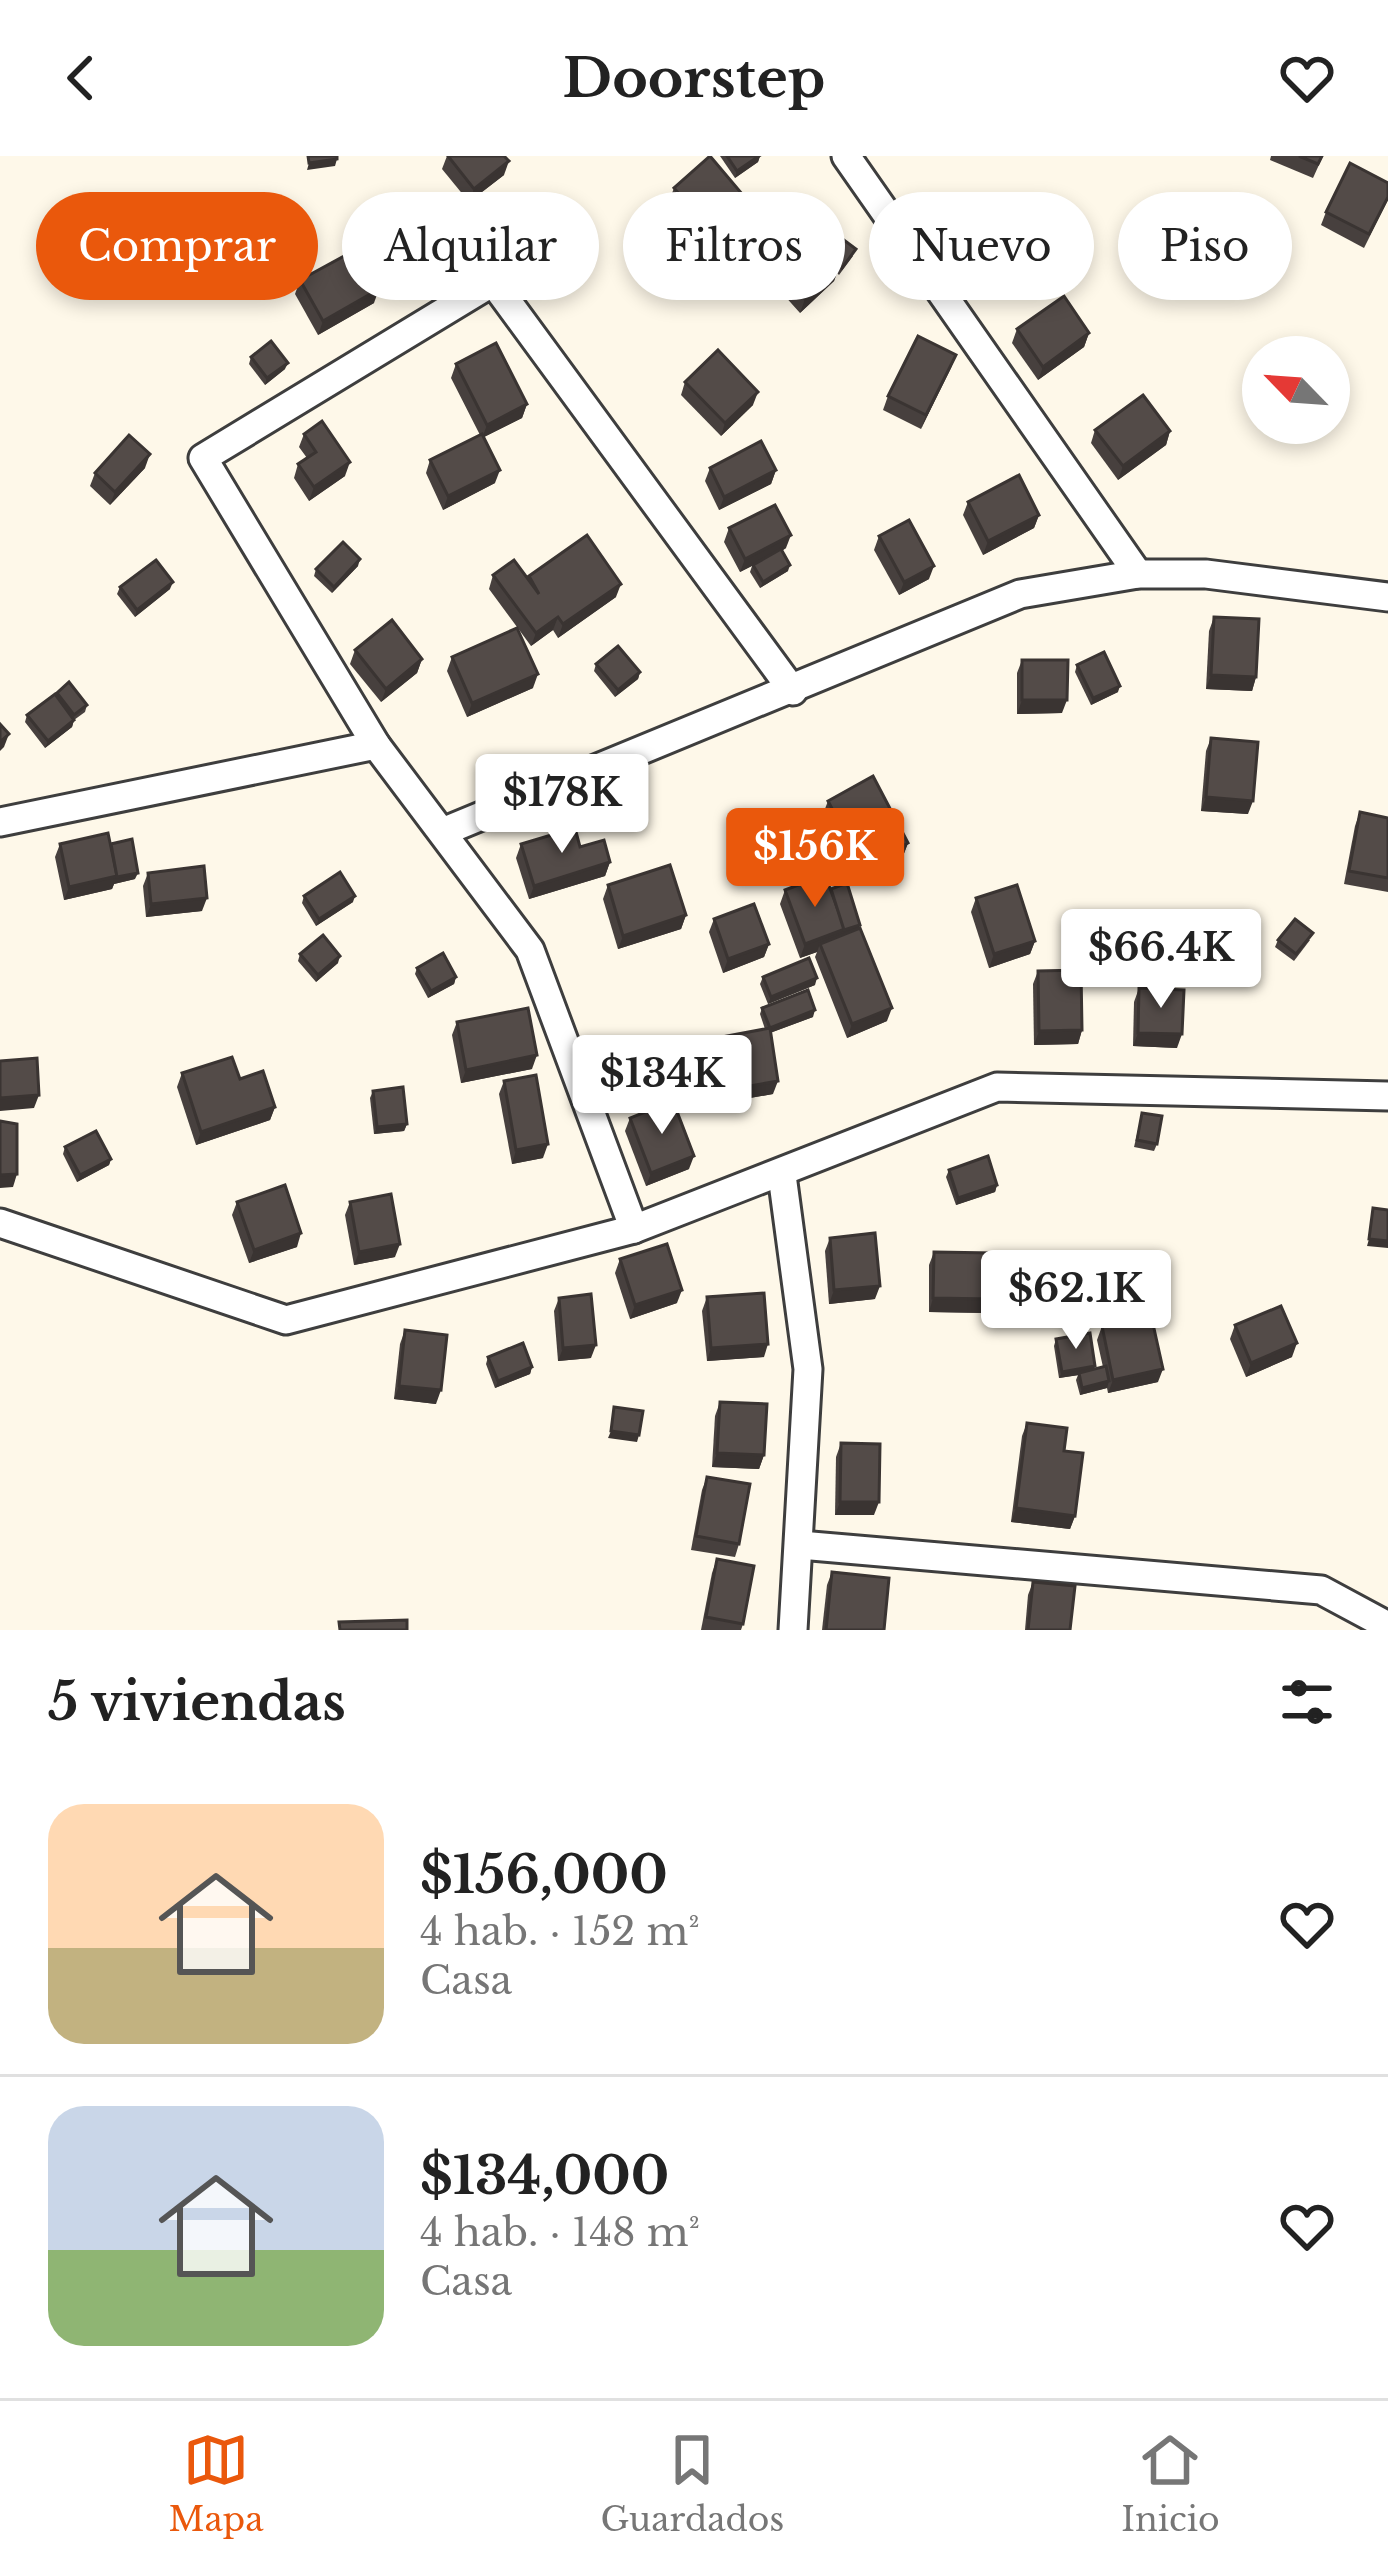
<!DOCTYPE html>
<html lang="es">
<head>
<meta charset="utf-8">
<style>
  body { margin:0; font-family:"Libre Baskerville",serif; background:#f6f6f6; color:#222; height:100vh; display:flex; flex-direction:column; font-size:45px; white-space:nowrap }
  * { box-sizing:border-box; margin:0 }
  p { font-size:39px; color:#767676 }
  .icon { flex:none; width:66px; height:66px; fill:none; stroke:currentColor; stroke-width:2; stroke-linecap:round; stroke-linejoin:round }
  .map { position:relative; height:1474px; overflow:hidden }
  .drawer { display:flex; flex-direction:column; background:#fff; flex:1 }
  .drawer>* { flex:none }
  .top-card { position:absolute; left:36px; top:36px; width:1317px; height:108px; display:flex; gap:24px }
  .needle { width:78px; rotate:295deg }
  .fabs { position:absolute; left:1242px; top:180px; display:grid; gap:24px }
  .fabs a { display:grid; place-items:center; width:108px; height:108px; border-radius:50%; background:#fff; box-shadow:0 6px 18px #0003; font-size:60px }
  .price { position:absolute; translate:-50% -102px; padding:0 27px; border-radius:12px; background:#fff; color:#222; font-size:39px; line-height:78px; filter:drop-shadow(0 3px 6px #0008) }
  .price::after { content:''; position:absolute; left:50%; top:72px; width:36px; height:27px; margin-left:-18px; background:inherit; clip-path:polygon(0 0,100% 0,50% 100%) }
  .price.active { background:#ea580c; color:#fff }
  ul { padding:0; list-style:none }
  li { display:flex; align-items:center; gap:36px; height:300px; padding:0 48px }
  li+li { border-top:3px solid #e0e0e0 }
  li span { display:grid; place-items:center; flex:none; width:336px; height:240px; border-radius:36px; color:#555 }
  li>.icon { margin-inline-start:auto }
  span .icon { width:144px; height:144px; fill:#fffc; stroke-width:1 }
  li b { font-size:51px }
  h2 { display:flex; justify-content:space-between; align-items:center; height:144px; padding:0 48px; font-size:51px }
  .chip { padding:0 42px; border-radius:54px; background:#fff; box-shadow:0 6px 18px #0003; font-size:42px; line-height:108px }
  .chip.active { background:#ea580c; color:#fff }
  header { display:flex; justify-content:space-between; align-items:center; height:156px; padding:0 48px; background:#fff; font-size:54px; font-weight:700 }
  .tab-bar { display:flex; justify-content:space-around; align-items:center; height:168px; border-top:3px solid #e0e0e0; background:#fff; font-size:33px; color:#767676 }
  .tab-bar a { display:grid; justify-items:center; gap:6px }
  .tab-bar .active { color:#ea580c }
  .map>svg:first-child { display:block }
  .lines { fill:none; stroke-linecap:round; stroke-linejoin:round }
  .street-casing { stroke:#3e3e3e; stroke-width:33 }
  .street { stroke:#fff; stroke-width:27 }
  .wall { fill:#47403e }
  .shaded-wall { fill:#3a3432 }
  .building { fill:#534b48; stroke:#3a3432; stroke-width:3 }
</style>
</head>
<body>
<header><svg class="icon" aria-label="back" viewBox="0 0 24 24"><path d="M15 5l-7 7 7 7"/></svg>Doorstep<svg class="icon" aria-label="heart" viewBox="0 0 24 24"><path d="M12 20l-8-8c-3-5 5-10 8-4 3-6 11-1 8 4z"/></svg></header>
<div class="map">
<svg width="1388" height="1474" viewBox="0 0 1388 1474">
  <rect width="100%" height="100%" fill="#fef8e9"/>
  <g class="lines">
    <g class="street-casing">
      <g id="street">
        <polyline points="846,0 1138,418"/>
        <polyline points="0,666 376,589"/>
        <polyline points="445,675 1020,438 1138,418 1206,418 1388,441"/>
        <polyline points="782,1019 808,1213 793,1474"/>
        <polyline points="0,1067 286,1164 634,1073 997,931 1388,940"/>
        <polyline points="634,1073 530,794 376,589 203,302 493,126 793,535"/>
        <polyline points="800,1389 1321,1434 1388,1470"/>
      </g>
    </g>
    <use href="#street" class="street"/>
  </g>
  <g class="wall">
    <polygon points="447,0 504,19 469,46 442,13"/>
    <polygon points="720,0 760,0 758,6 735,22"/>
    <polygon points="1271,0 1323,0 1313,22 1270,4"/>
    <polygon points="1388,27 1388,44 1364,92 1321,69 1326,56"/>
    <polygon points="674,32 743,59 707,90 669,45"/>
    <polygon points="71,83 122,109 117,123 76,133 66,97"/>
    <polygon points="807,86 853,100 839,119 837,117 834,125 800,157 774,128 779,115 806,89"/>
    <polygon points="300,124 374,147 318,179 295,138"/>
    <polygon points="1017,173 1089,177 1084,191 1038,224 1012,187"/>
    <polygon points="956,199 921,273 883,254 888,240"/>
    <polygon points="251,201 285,213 265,229 249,208"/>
    <polygon points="456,208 527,248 522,262 484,281 495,327 443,354 426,317 430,304 480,279 451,222"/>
    <polygon points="685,226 753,249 721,280 681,239"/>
    <polygon points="1095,274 1170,275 1166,289 1118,324 1091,287"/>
    <polygon points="304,278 345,320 309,345 294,322 298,308 307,302 299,291"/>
    <polygon points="145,312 110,349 90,330 95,317"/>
    <polygon points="710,312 776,314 771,328 719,354 705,325"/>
    <polygon points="968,346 1039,359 1034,372 983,399 963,359"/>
    <polygon points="729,372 786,392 782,395 788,415 760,432 750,416 752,410 740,416 724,386"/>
    <polygon points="879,380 929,423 899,439 874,394"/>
    <polygon points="358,410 332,437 314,420 316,413"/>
    <polygon points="493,419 528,423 529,420 616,441 558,482 553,474 531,490 489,433"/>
    <polygon points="120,431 170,433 135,461 117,438"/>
    <polygon points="1214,461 1256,521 1252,535 1206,533 1209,475"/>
    <polygon points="355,494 422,503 417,517 381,546 350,508"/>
    <polygon points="452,501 533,532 467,561 447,515"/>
    <polygon points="1022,504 1062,557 1017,558 1017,517"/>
    <polygon points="596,508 640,516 638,523 615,541 594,515"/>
    <polygon points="1077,509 1118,536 1091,549 1075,516"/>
    <polygon points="57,537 87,549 85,556 74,564 72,571 45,592 25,566 27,559 56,539"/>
    <polygon points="1211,582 1248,658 1201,655 1206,595"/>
    <polygon points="828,645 908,687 903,700 858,724 823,658"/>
    <polygon points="1360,656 1388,662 1388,736 1344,728 1355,670"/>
    <polygon points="60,688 110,689 135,723 114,728 112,733 64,744 55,701"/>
    <polygon points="521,688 580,691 610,706 605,720 529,743 516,702"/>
    <polygon points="148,717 202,755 146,761 143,730"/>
    <polygon points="608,729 686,759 681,773 618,793 603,743"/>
    <polygon points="785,734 830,735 859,772 887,865 847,882 815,801 817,796 800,802 780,748"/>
    <polygon points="304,740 353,746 316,770 302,747"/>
    <polygon points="976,742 1035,785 1030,798 989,812 971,756"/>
    <polygon points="714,763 769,788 764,801 723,817 709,776"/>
    <polygon points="1278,784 1310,784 1294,805 1275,791"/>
    <polygon points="300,798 338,807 316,826 298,805"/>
    <polygon points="417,812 456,821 454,828 428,842 415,818"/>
    <polygon points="1038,815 1082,874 1078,888 1034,889 1033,828"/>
    <polygon points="763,821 815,829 768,848 760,828"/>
    <polygon points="1139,832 1177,892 1133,890 1134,846"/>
    <polygon points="762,852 813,861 770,877 773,938 710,949 701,897 706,884 765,873 760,858"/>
    <polygon points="457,866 532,913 461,927 452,879"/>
    <polygon points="182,917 240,923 275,951 270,964 196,989 177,931"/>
    <polygon points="504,925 543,1002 512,1008 499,938"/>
    <polygon points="373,935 407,968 404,975 374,978 370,942"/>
    <polygon points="1142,957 1157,988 1154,995 1134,991"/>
    <polygon points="630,962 689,1013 646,1030 625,975"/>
    <polygon points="65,991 111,1003 109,1009 77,1026 63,998"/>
    <polygon points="949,1014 997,1029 995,1036 956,1049 946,1021"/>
    <polygon points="237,1046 297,1091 249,1107 232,1059"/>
    <polygon points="350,1046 395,1101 354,1109 345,1059"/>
    <polygon points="830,1082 875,1143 829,1148 825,1095"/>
    <polygon points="934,1096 987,1157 929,1156 929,1109"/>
    <polygon points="620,1103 677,1147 630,1163 615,1117"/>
    <polygon points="707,1141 764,1201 707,1205 702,1155"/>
    <polygon points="559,1142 591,1202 558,1205 554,1155"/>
    <polygon points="1235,1169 1292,1201 1246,1221 1230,1183"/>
    <polygon points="1102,1170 1158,1226 1108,1237 1107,1232 1080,1239 1076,1224 1078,1219 1059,1222 1054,1190 1056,1183 1094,1213 1103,1211 1097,1184"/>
    <polygon points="405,1174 436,1248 394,1243 400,1188"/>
    <polygon points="488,1201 532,1211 530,1218 495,1232 486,1208"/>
    <polygon points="720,1246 764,1299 759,1313 712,1311 715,1260"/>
    <polygon points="1027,1267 1064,1295 1075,1360 1070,1373 1011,1366 1022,1280"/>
    <polygon points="841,1287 874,1359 835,1359 836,1301"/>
    <polygon points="707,1321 739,1388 735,1401 691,1394 702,1334"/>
    <polygon points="717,1403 743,1468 741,1474 701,1474 712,1417"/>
    <polygon points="832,1416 884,1474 822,1474 827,1429"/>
    <polygon points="1033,1426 1070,1474 1025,1474 1028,1439"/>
  </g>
  <g class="shaded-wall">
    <polygon points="760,0 758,6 735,22 737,15"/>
    <polygon points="337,3 335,10 307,14 309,7"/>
    <polygon points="509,5 504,19 469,46 474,33"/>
    <polygon points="748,45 743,59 707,90 711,76"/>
    <polygon points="122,109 117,123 76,133 81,119"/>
    <polygon points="839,111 834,125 800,157 805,143"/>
    <polygon points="379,133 374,147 318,179 323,165"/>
    <polygon points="1089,177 1084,191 1038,224 1043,211"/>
    <polygon points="956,199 951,212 921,273 926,259"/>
    <polygon points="288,207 285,213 265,229 267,222"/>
    <polygon points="758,236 753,249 721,280 725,267"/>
    <polygon points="527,248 522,262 482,282 487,269"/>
    <polygon points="1170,275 1166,289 1118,324 1123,310"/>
    <polygon points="150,298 145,312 110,349 115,336"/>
    <polygon points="350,306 345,320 309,345 314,331"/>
    <polygon points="500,314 495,327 443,354 448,340"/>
    <polygon points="776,314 771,328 719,354 724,341"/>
    <polygon points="1039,359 1034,372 983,399 988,385"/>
    <polygon points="791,379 786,392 740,416 745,403"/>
    <polygon points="360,403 358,410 332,437 334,431"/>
    <polygon points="790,409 788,415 760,432 763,426"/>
    <polygon points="934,410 929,423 899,439 904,426"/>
    <polygon points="173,426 170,433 135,461 137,454"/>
    <polygon points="621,428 616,441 558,482 563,468"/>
    <polygon points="558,461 553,474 531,490 536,477"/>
    <polygon points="422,503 417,517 381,546 386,533"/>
    <polygon points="640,516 638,523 615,541 618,534"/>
    <polygon points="538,518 533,532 467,561 472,547"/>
    <polygon points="1211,519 1256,521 1252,535 1206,533"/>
    <polygon points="1120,530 1118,536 1091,549 1093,542"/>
    <polygon points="1022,544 1067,544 1062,557 1017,558"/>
    <polygon points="74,564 72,571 45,592 48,585"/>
    <polygon points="9,578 4,591 0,595 0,586"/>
    <polygon points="1206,641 1253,645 1248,658 1201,655"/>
    <polygon points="908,687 903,700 858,724 863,711"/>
    <polygon points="610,706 605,720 529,743 534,730"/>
    <polygon points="138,717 135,723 114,728 112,733 64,744 69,731"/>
    <polygon points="355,740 353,746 316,770 319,763"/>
    <polygon points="207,742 202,755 146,761 151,748"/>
    <polygon points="686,759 681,773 618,793 623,780"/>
    <polygon points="860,769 858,776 820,788 817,796 800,802 805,788"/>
    <polygon points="1035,785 1030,798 989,812 994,798"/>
    <polygon points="769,788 764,801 723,817 728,803"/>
    <polygon points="340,800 338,807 316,826 318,819"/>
    <polygon points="456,821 454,828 428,842 431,835"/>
    <polygon points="817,822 815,829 768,848 771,841"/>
    <polygon points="892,852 887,865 847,882 852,868"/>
    <polygon points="815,854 813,861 767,878 770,872"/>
    <polygon points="1082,874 1078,888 1034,889 1039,875"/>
    <polygon points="1138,877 1182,878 1177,892 1133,890"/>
    <polygon points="537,899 532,913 461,927 466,914"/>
    <polygon points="778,925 773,938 710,949 715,936"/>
    <polygon points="39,939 34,952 0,955 0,942"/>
    <polygon points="275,951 270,964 196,989 201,976"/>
    <polygon points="407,968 404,975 374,978 377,971"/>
    <polygon points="548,988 543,1002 512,1008 516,994"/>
    <polygon points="694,1000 689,1013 646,1030 651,1017"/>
    <polygon points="111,1003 109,1009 77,1026 80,1019"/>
    <polygon points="17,1018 13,1031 0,1032 0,1019"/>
    <polygon points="997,1029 995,1036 956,1049 958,1042"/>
    <polygon points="301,1077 297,1091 249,1107 254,1094"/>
    <polygon points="1369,1083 1388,1085 1388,1092 1367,1090"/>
    <polygon points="400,1088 395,1101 354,1109 359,1096"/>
    <polygon points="880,1130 875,1143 829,1148 834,1134"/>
    <polygon points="682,1134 677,1147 630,1163 635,1149"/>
    <polygon points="933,1142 992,1143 987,1157 929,1156"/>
    <polygon points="1297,1187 1292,1201 1246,1221 1251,1207"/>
    <polygon points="768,1188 764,1201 707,1205 711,1192"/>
    <polygon points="596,1189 591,1202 558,1205 563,1192"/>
    <polygon points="1095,1210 1093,1217 1059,1222 1062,1216"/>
    <polygon points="532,1211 530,1218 495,1232 498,1225"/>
    <polygon points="1163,1213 1158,1226 1108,1237 1113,1224"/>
    <polygon points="1109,1225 1107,1232 1080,1239 1082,1232"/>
    <polygon points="399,1230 441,1234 436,1248 394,1243"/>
    <polygon points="611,1275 639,1279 637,1286 608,1282"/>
    <polygon points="717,1297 764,1299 759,1313 712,1311"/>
    <polygon points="840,1346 879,1346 874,1359 835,1359"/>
    <polygon points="1016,1352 1075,1360 1070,1373 1011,1366"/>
  </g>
  <g class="building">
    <polygon points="308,0 337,0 337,3 309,7"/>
    <polygon points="448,0 504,0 509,5 474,33"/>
    <polygon points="710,0 748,45 711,76 674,32"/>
    <polygon points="727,0 759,0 737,15"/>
    <polygon points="1299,0 1322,0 1318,8"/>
    <polygon points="1350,7 1388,27 1388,41 1369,78 1326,56"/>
    <polygon points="821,67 856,93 842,112 813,83 809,87 807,86"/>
    <polygon points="112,72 122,109 81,119 71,83"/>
    <polygon points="813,83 839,111 805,143 779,115"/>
    <polygon points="357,93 379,133 323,165 300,124"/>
    <polygon points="1064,140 1089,177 1043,211 1017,173"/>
    <polygon points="918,180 956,199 926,259 888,240"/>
    <polygon points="271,185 288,207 267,222 251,201"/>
    <polygon points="496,187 527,248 487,269 456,208"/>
    <polygon points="718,194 758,236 725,267 685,226"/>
    <polygon points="1143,239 1170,275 1123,310 1095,274"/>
    <polygon points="322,265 350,306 314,331 298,308 316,296 304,278"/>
    <polygon points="482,278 500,314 448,340 430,304"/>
    <polygon points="129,279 150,298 115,336 95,317"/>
    <polygon points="761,285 776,314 724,341 710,312"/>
    <polygon points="1019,319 1039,359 988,385 968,346"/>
    <polygon points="775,349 791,379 745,403 729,372"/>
    <polygon points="909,364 934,410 904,426 879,380"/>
    <polygon points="587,379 621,428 563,468 558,461 536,477 493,419 514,404 539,438 529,420"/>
    <polygon points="343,386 360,403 334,431 316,413"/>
    <polygon points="781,393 790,409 763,426 753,409"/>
    <polygon points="156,404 173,426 137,454 120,431"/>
    <polygon points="1214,461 1259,463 1256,521 1211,519"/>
    <polygon points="392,464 422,503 386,533 355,494"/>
    <polygon points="517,472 538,518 472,547 452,501"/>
    <polygon points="618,490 640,516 618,534 596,508"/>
    <polygon points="1104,496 1120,530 1093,542 1077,509"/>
    <polygon points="1022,504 1068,504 1067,544 1022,544"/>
    <polygon points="69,526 87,549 74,559 57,537"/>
    <polygon points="55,538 74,564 48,585 27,559"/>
    <polygon points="0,568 9,578 0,586"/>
    <polygon points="1211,582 1258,586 1253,645 1206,641"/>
    <polygon points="873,620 908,687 863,711 828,645"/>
    <polygon points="1360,656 1388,662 1388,722 1349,715"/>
    <polygon points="575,672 580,691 604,684 610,706 534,730 521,688"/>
    <polygon points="108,677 117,720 69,731 60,688"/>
    <polygon points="132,683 138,717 117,721 111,688"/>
    <polygon points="670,709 686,759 623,780 608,729"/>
    <polygon points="204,710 207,742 151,748 148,717"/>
    <polygon points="340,716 355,740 319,763 304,740"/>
    <polygon points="825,719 845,773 805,788 785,734"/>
    <polygon points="847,727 860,769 844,774 831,733"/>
    <polygon points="1017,729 1035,785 994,798 976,742"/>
    <polygon points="754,748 769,788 728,803 714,763"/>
    <polygon points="1295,763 1313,777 1296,798 1278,784"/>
    <polygon points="860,772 892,852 852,868 820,788"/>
    <polygon points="323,779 340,800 318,819 300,798"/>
    <polygon points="443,797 456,821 431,835 417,812"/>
    <polygon points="809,802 817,822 771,841 763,821"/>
    <polygon points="1081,814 1082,874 1039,875 1038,815"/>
    <polygon points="1139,832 1184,834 1182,878 1138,877"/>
    <polygon points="808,834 815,854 770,872 762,852"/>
    <polygon points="528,852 537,899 466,914 457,866"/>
    <polygon points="770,872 778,925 715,936 706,884"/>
    <polygon points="232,901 240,923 263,915 275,951 201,976 182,917"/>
    <polygon points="37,902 39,939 0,942 0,905"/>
    <polygon points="536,919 548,988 516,994 504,925"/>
    <polygon points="403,931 407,968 377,971 373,935"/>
    <polygon points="673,945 694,1000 651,1017 630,962"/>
    <polygon points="1142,957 1162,960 1157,988 1137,984"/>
    <polygon points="0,965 17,968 17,1018 0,1019"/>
    <polygon points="96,975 111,1003 80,1019 65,991"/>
    <polygon points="988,1000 997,1029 958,1042 949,1014"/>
    <polygon points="285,1029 301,1077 254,1094 237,1046"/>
    <polygon points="391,1038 400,1088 359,1096 350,1046"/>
    <polygon points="1373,1052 1388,1054 1388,1085 1369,1083"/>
    <polygon points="875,1077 880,1130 834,1134 830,1082"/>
    <polygon points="667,1088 682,1134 635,1149 620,1103"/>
    <polygon points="934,1096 993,1097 992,1143 933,1142"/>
    <polygon points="764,1137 768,1188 711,1192 707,1141"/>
    <polygon points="591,1138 596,1189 563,1192 559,1142"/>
    <polygon points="1281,1150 1297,1187 1251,1207 1235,1169"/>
    <polygon points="1151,1159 1163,1213 1113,1224 1102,1170"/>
    <polygon points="405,1174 447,1179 441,1234 399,1230"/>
    <polygon points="1090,1177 1095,1210 1062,1216 1056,1183"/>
    <polygon points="523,1187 532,1211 498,1225 488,1201"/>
    <polygon points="1106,1210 1109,1225 1082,1232 1079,1217"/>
    <polygon points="720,1246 767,1248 764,1299 717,1297"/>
    <polygon points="614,1251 643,1255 639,1279 611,1275"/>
    <polygon points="1027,1267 1067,1272 1064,1295 1083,1297 1075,1360 1016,1352"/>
    <polygon points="841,1287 880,1288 879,1346 840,1346"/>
    <polygon points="707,1321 750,1328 739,1388 696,1380"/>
    <polygon points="717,1403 754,1410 743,1468 706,1461"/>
    <polygon points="832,1416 889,1422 884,1474 826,1474"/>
    <polygon points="1033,1426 1075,1430 1070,1474 1028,1474"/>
    <polygon points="407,1464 407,1474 340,1474 339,1466"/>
  </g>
</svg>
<div class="fabs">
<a><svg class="needle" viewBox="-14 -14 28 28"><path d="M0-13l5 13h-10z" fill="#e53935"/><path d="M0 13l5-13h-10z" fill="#767676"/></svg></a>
</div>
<b class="price" style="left:562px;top:700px">$178K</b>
<b class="price active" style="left:815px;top:754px">$156K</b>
<b class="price" style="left:1161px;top:855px">$66.4K</b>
<b class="price" style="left:662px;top:981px">$134K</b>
<b class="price" style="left:1076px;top:1196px">$62.1K</b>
<div class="top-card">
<a class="chip active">Comprar</a>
<a class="chip">Alquilar</a>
<a class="chip">Filtros</a>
<a class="chip">Nuevo</a>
<a class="chip">Piso</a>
</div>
</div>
<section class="drawer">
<h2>5 viviendas<svg class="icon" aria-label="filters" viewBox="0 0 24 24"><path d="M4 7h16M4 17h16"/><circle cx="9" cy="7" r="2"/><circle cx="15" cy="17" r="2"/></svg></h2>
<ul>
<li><span style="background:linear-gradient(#ffd9b3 60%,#c2b280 0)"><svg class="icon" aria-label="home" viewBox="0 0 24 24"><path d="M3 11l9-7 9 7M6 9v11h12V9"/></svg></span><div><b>$156,000</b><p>4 hab. · 152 m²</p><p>Casa</p></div><svg class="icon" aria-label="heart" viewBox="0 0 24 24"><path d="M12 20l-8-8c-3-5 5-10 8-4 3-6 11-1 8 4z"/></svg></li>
<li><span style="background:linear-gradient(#c9d6e8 60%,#8fb573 0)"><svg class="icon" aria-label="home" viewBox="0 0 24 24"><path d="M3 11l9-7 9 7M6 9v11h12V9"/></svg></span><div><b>$134,000</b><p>4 hab. · 148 m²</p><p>Casa</p></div><svg class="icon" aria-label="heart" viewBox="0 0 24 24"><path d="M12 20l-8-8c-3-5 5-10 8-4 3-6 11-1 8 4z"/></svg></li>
</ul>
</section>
<nav class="tab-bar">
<a class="active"><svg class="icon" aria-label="map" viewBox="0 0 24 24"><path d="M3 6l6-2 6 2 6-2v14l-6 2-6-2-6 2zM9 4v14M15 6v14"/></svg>Mapa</a>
<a><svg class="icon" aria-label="saved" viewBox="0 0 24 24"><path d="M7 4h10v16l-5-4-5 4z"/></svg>Guardados</a>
<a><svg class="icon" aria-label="home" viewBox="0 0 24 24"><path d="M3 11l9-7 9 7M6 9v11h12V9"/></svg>Inicio</a>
</nav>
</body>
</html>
